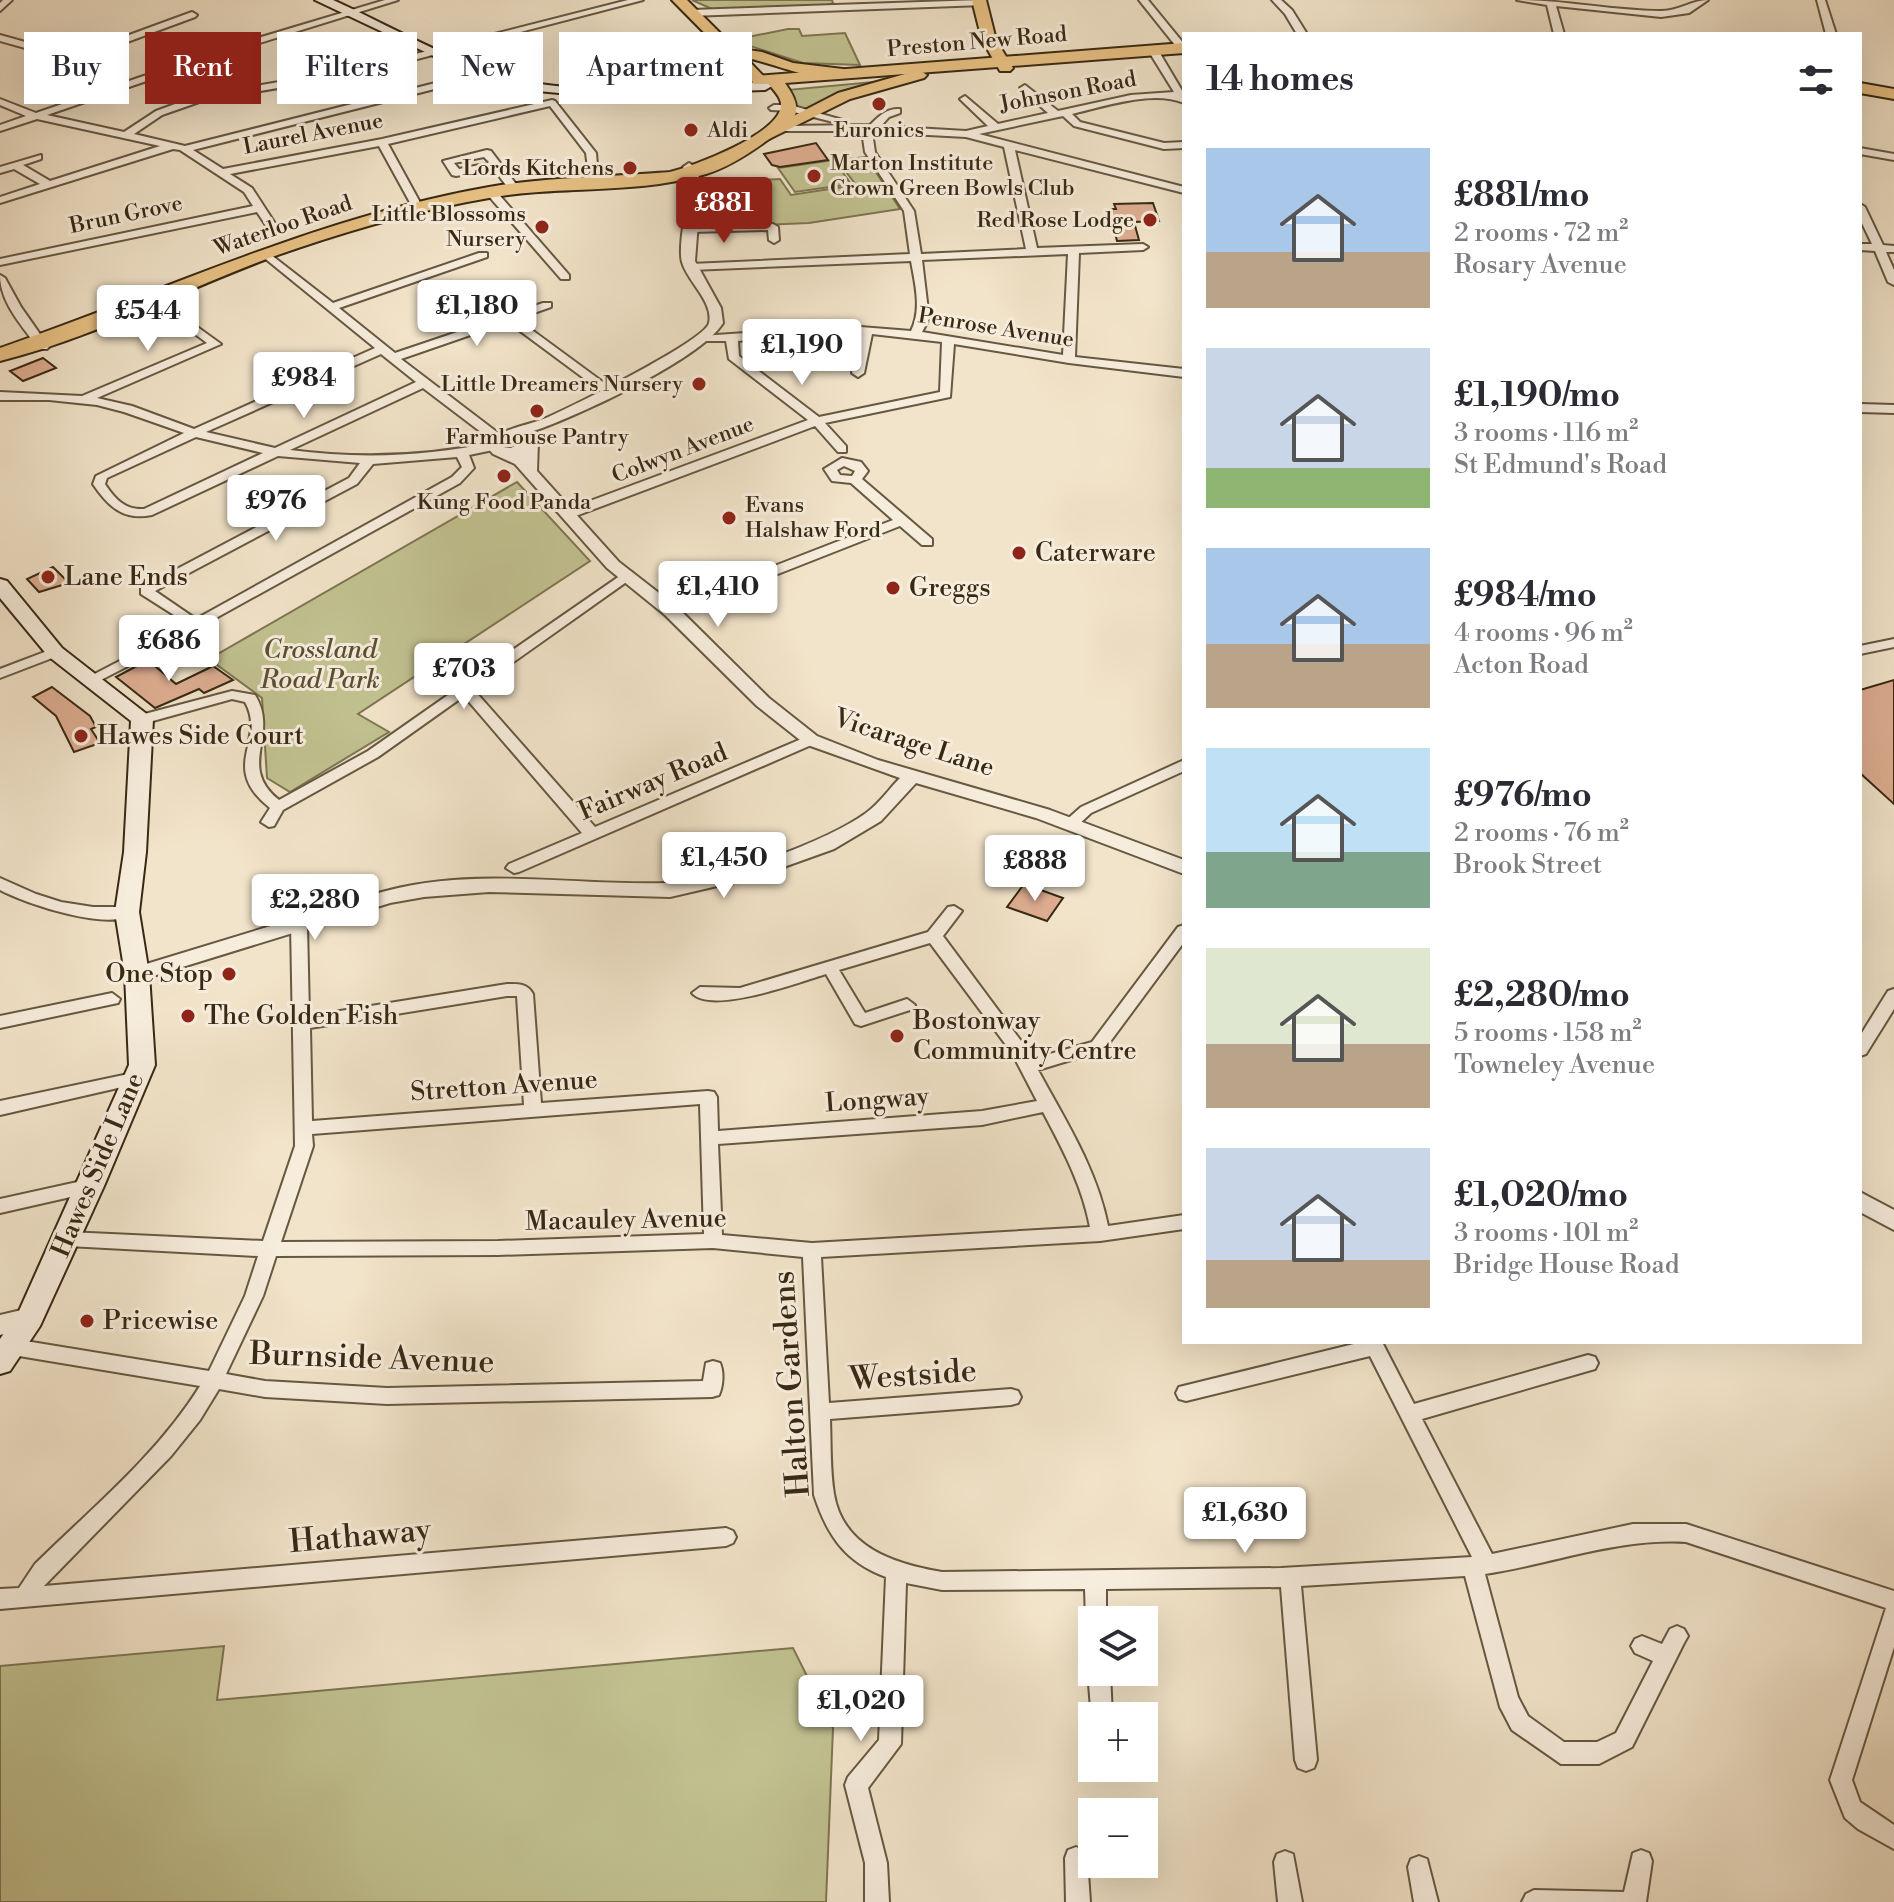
<!DOCTYPE html>
<html lang="en">
<head>
<meta charset="utf-8">
<style>
  body { margin:0; font-family:"Libre Bodoni",serif; background:#f2f2f3; color:#2b2b33; height:100vh; display:flex; flex-direction:column; font-size:30px; white-space:nowrap }
  * { box-sizing:border-box; margin:0 }
  p { font-size:26px; color:#7c7c81 }
  .icon { flex:none; width:44px; height:44px; fill:none; stroke:currentColor; stroke-width:2; stroke-linecap:round; stroke-linejoin:round }
  .map { position:relative; flex:1; overflow:hidden }
  .side { position:absolute; left:1182px; top:32px; width:680px; height:1312px; display:flex; flex-direction:column; background:#fff; border-radius:0px; box-shadow:0 8px 32px #0002 }
  .side>* { flex:none }
  .guide { position:absolute; left:24px; top:32px; width:760px; height:72px; display:flex; gap:16px }
  .fabs { position:absolute; left:1078px; top:1606px; display:grid; gap:16px }
  .fabs a { display:grid; place-items:center; width:80px; height:80px; border-radius:0px; background:#fff; box-shadow:0 8px 32px #0002; font-size:40px }
  .price { position:absolute; translate:-50% -68px; padding:0 18px; border-radius:8px; background:#fff; color:#222; font-size:26px; line-height:52px; filter:drop-shadow(0 2px 4px #0008) }
  .price::after { content:''; position:absolute; left:50%; top:48px; width:24px; height:18px; margin-left:-12px; background:inherit; clip-path:polygon(0 0,100% 0,50% 100%) }
  .price.active { background:#8f2418; color:#fff }
  ul { padding:0; list-style:none }
  li { display:flex; align-items:center; gap:24px; height:200px; padding:0 24px }
  li span { display:grid; place-items:center; flex:none; width:224px; height:160px; border-radius:0px; color:#555 }
  li>.icon { margin-inline-start:auto }
  span .icon { width:96px; height:96px; fill:#fffc; stroke-width:1 }
  li b { font-size:34px }
  h2 { display:flex; justify-content:space-between; align-items:center; height:96px; padding:0 24px; font-size:34px }
  .tag { padding:0 28px; border-radius:0px; background:#fff; box-shadow:0 8px 32px #0002; font-size:28px; line-height:72px }
  .tag.active { background:#8f2418; color:#fff }
  .map>svg:first-child { display:block }
  .green { fill:#c2c291; stroke:#7d7652; stroke-width:2 }
  .building { fill:#dead91; stroke:#382913; stroke-width:2 }
  .lines { fill:none; stroke-linecap:round; stroke-linejoin:round }
  .minor-casing { stroke:#665841; stroke-width:4 }
  .tertiary-casing { stroke:#665841; stroke-width:4 }
  .secondary-casing { stroke:#382913; stroke-width:4 }
  .primary-casing { stroke:#382913; stroke-width:4 }
  .trunk-casing { stroke:#382913; stroke-width:4 }
  .minor { fill:#f7eddd; fill-rule:evenodd }
  .tertiary { fill:#f7eddd; fill-rule:evenodd }
  .secondary { fill:#f7eddd; fill-rule:evenodd }
  .primary { fill:#e9c285; fill-rule:evenodd }
  .trunk { fill:#e9c285; fill-rule:evenodd }
  .poi-dot { fill:#8f2418; stroke:#f7eddd; stroke-width:3 }
  .labels { text-anchor:middle; dominant-baseline:central; stroke-width:6; stroke-linejoin:round; paint-order:stroke }
  .far-street-label { font-size:22px; fill:#382913; stroke:#f7eddd }
  .far-poi-label { font-size:22px; fill:#382913; stroke:#f7eddd; text-anchor:end }
  .poi-label { font-size:26px; fill:#382913; stroke:#f7eddd; text-anchor:start }
  .park-label { font-size:26px; font-style:italic; fill:#5a4f32; stroke:#f7eddd }
  .street-label { font-size:26px; fill:#382913; stroke:#f7eddd }
  .near-street-label { font-size:32px; fill:#382913; stroke:#f7eddd }
</style>
</head>
<body>
<div class="map">
<svg width="1894" height="1902" viewBox="0 0 1894 1902">
  <rect width="100%" height="100%" fill="#f2e4ca"/>
  <filter id="stains"><feTurbulence type="fractalNoise" baseFrequency=".0025" numOctaves="4"/><feColorMatrix values="0 0 0 0 .2 0 0 0 0 .09 0 0 0 0 .02 0 0 0 .5 -.17"/></filter>
  <radialGradient id="worn" r=".72"><stop offset=".6" stop-color="#630" stop-opacity="0"/><stop offset="1" stop-color="#630" stop-opacity=".3"/></radialGradient>
  <g class="green">
    <polygon points="692,0 832,0 833,3 826,6 712,9"/>
    <polygon points="788,29 799,29 802,36 845,33 860,65 803,63 747,45 743,38"/>
    <polygon points="884,81 806,110 794,107 787,90"/>
    <polygon points="866,157 900,209 809,223 735,226 736,205 747,181 780,179 791,195 856,185 837,160"/>
    <polygon points="834,160 851,184 795,192 778,168"/>
    <polygon points="517,482 590,561 358,714 389,732 290,792 267,778 262,698 209,659"/>
    <polygon points="224,1646 217,1700 793,1648 833,1728 826,1902 0,1902 0,1666"/>
  </g>
  <g class="building">
    <polygon points="816,143 828,160 780,167 772,165 764,154"/>
    <polygon points="1153,203 1159,221 1134,222 1139,240 1117,241 1109,209 1116,209 1114,204"/>
    <polygon points="43,358 56,368 23,381 10,371"/>
    <polygon points="53,567 69,583 39,592 27,579"/>
    <polygon points="148,660 176,684 213,666 233,680 204,693 199,689 155,708 116,677"/>
    <polygon points="1894,680 1894,804 1860,773 1860,690"/>
    <polygon points="52,687 90,716 96,727 91,729 100,743 74,752 56,716 33,697"/>
    <polygon points="1024,884 1063,898 1047,921 1007,907"/>
  </g>
  <g class="lines">
    <g class="minor-casing">
      <g id="minor">
        <polygon points="3,0 12,0 0,11 0,3"/>
        <polygon points="385,0 398,0 237,50 47,115 124,132 156,111 197,96 360,68 628,0 643,0 360,74 202,101 162,115 134,134 185,146 483,71 488,74 486,76 193,150 223,169 382,139 552,100 555,101 596,153 598,178 589,176 586,153 550,106 388,144 423,208 422,210 413,208 379,146 230,174 252,188 278,228 277,230 269,230 257,212 0,265 0,259 253,206 244,192 180,150 173,149 0,203 0,197 40,184 14,169 0,173 0,167 41,155 41,159 23,165 50,181 160,146 37,119 0,131 0,125 26,116 0,105 0,99 36,113 231,46"/>
        <polygon points="980,0 983,1 983,5 691,16 686,13 691,10"/>
        <polygon points="1139,0 1148,0 1184,44 1184,50 1179,50"/>
        <polygon points="1272,0 1281,0 1292,10 1307,34 1297,34 1285,14"/>
        <path d="M1517,0C1565,0 1613,11 1661,11C1679,11 1692,0 1708,0L1689,13L1661,17L1556,6L1564,34H1554L1547,5Z"/>
        <polygon points="1817,0 1825,0 1836,34 1826,34"/>
        <polygon points="192,12 197,15 195,17 81,59 61,58 0,41 0,35 61,52 80,53"/>
        <path d="M1153,47L1158,50L1184,94V103C1153,90 1106,106 1072,114L1080,122L1164,143L1184,142V148L1164,149L1074,126L1063,116L979,134L1184,187V193L1015,150L1037,248L1143,244L1148,247L1143,250L1079,253L1075,357L1184,369V377L1069,363L954,344L950,397L825,423L846,446V452H838L815,426L573,517H563V511L808,420L729,359L726,341H705L699,338L701,336L848,326L911,331C922,309 915,284 911,261L691,270L686,267L691,264L910,254L904,211L865,152L862,131H783L778,128L780,126L870,125C879,116 887,108 900,109V113L889,117L881,126L966,131L988,126L962,101L960,99L965,96L998,124L1048,113L1022,90L1020,88L1025,85L1058,111L1131,95L1174,92L1148,50ZM872,132L966,137L1004,147L1026,249L921,254L914,211L875,152ZM1068,254L1063,355L922,332L929,319L922,260ZM828,333H861L852,373L858,377L864,373L872,334L942,342L940,392L819,417L739,356L738,341Z"/>
        <polygon points="774,105 790,105 846,121 841,124 790,111 771,110 769,108"/>
        <polygon points="1860,148 1894,154 1894,160 1860,154"/>
        <path d="M487,150L491,151L519,188V192H511L494,169L456,176L452,175L443,161ZM484,157L490,163L459,169L454,163Z"/>
        <polygon points="487,190 495,190 569,275 569,279 561,279 487,194"/>
        <polygon points="1860,204 1865,207 1883,245 1894,246 1894,252 1886,252 1894,270 1894,285 1888,282 1875,251 1860,250 1860,244 1872,244 1860,219"/>
        <polygon points="773,224 778,227 779,240 774,243 769,240 768,230 691,232 686,229 691,226"/>
        <path d="M266,251L333,303L479,253H487V257L339,308L395,353L543,303H551V307L517,319L615,391L613,394H605L508,322L401,359L502,436V442H494L423,388L290,450C359,459 425,457 494,442L498,443V449L469,455L474,468L460,483L196,629L141,594V588L349,478L360,463L278,456L152,515C123,521 108,506 93,484L96,476L184,433L124,412L97,405L49,400H0V392L82,396L207,343L149,300V296L153,295L221,344L97,398L132,406L194,429L375,348L262,256V252ZM381,354L416,382L275,448L206,432ZM196,437L263,453L144,509C125,510 115,499 105,484L107,478ZM457,457L462,467L452,477L196,619L155,591L357,484L373,464Z"/>
        <path d="M0,275L5,278L21,307L49,347L47,349H39C23,327 0,303 0,275Z"/>
        <polygon points="1860,404 1894,405 1894,413 1860,412"/>
        <path d="M842,458L861,462L868,471L862,479L932,539V545H922L900,526L676,614H666V608L893,520L851,483L832,481L824,469ZM844,466L855,471L852,476L840,475L837,470Z"/>
        <path d="M627,571L632,572V578L474,690L595,827L806,737H816L818,740L816,743L519,872L514,873L506,868L509,864L582,833L464,696L378,757L283,810L274,826L269,827L261,822L270,808C218,767 267,741 245,702L232,699L142,724L135,719L137,716L232,691L255,695C280,735 236,766 279,800L368,751L458,688L459,684L465,683Z"/>
        <polygon points="183,628 188,629 188,635 97,682 92,683 85,679"/>
        <polygon points="1894,639 1894,647 1860,654 1860,646"/>
        <polygon points="55,648 62,652 60,655 0,678 0,669"/>
        <polygon points="1184,760 1184,771 1091,813 1076,827 1066,827 1063,823 1081,807"/>
        <path d="M0,878L36,894L61,902L93,907H127L135,912C114,934 24,903 0,890Z"/>
        <path d="M954,906L962,911L943,936L1024,1045L1032,1059L1092,1042L1178,927L1184,925V942L1104,1050L1038,1070C1065,1120 1097,1169 1108,1226L1184,1215V1229L1100,1241L821,1257L829,1403L1011,1389L1018,1391L1021,1397L1018,1403L1011,1405L830,1419C831,1444 830,1470 834,1494C843,1548 895,1564 942,1572L1281,1568L1472,1557L1370,1356L1186,1401L1179,1399L1176,1393L1179,1387L1362,1342H1382L1414,1404L1588,1355L1595,1357L1598,1363L1595,1369L1422,1419L1492,1554L1633,1524H1686L1894,1591V1647L1852,1780L1860,1802L1894,1825V1849L1858,1829L1845,1818L1830,1780L1886,1608L1686,1542C1616,1538 1553,1564 1485,1574L1518,1697L1528,1716L1564,1742H1597L1616,1733L1653,1661L1635,1653L1631,1646L1635,1639L1642,1636L1662,1644L1670,1629L1677,1626L1684,1629L1688,1636L1684,1643L1632,1747L1599,1764H1561L1512,1730L1500,1707L1465,1576L1301,1586L1317,1760L1314,1768L1306,1771L1298,1768L1295,1760L1281,1587L1106,1589V1620H1092V1628L1086,1620L1085,1589L942,1590L906,1583L901,1744L868,1788L887,1863L889,1902H865V1863L845,1785L848,1777L879,1740L886,1577C845,1562 827,1535 814,1495L803,1257L713,1248L498,1255L276,1256L263,1296L226,1374L265,1381L387,1388L703,1381L706,1363L713,1361L720,1363C724,1372 723,1386 719,1395L712,1397L387,1404L265,1397L219,1389L200,1420L171,1456L44,1586L726,1528L733,1531L736,1537L733,1543L726,1546L0,1609V1589L19,1588L35,1564C92,1508 157,1455 200,1386L13,1355L6,1353L4,1347L6,1341L13,1339L209,1371L245,1296L258,1256L68,1246L62,1244L59,1239L62,1234L68,1232L263,1241L295,1146L291,924L293,920L299,918L307,924L309,1016L507,984C518,984 527,983 533,994L541,1103L708,1091L714,1092L717,1097L718,1131L982,1111L1037,1101L1012,1053L930,943L839,970L865,1013L907,999L915,1005L913,1009L861,1026L855,1024L826,974C800,982 711,1015 692,993L700,987L740,988L928,932L948,907ZM507,996H517L524,1105L312,1121L310,1028ZM700,1104L704,1234L498,1241L281,1242L313,1146L312,1134ZM1043,1112C1063,1150 1082,1185 1090,1227L812,1243L722,1235L718,1144L982,1125Z"/>
        <polygon points="1894,989 1894,1009 1866,1054 1860,1056 1860,1036 1888,991"/>
        <polygon points="112,993 120,999 118,1003 0,1028 0,1016"/>
        <polygon points="138,1072 144,1074 146,1078 144,1082 0,1115 0,1101"/>
        <polygon points="91,1179 97,1181 100,1186 97,1191 0,1213 0,1199"/>
        <polygon points="1092,1665 1092,1672 1110,1672 1112,1716 1092,1716 1092,1720 1088,1672"/>
        <polygon points="1076,1847 1084,1850 1087,1858 1090,1902 1066,1902 1065,1858 1068,1850"/>
        <polygon points="1641,1850 1649,1853 1652,1861 1646,1902 1522,1902 1526,1894 1534,1890 1624,1892 1633,1853"/>
        <polygon points="1285,1851 1293,1854 1302,1902 1278,1902 1274,1862 1277,1854"/>
        <polygon points="1419,1856 1427,1859 1438,1902 1414,1902 1408,1867 1411,1859"/>
      </g>
    </g>
    <g class="tertiary-casing">
      <g id="tertiary">
        <path d="M689,163L695,167L704,191L700,196L695,261L721,308L723,323C700,360 572,419 528,433L538,442L537,471L619,562L677,607L769,698L817,736L878,760L1050,810L1184,860V874L1036,818L916,783L881,821L834,849L756,877L670,897L489,892L424,897L390,903L137,981L130,979L127,974L130,969L382,892C475,866 572,886 667,883C716,882 826,842 866,813C879,804 889,789 900,778L805,744L757,706L665,615L607,568L515,464L493,454L486,446C502,427 524,427 546,418C569,408 705,341 709,323C714,302 687,281 682,262C678,247 686,212 688,195L691,190L683,167ZM509,440L521,441L522,442L511,448L503,447Z"/>
        <polygon points="1860,1192 1894,1210 1894,1230 1860,1212"/>
        <polygon points="30,1308 38,1311 42,1318 38,1325 0,1335 0,1315"/>
      </g>
    </g>
    <g class="secondary-casing">
      <g id="secondary">
        <path d="M315,0H333C395,28 459,67 525,81C597,97 691,84 765,82L772,86L765,90L591,96L527,90L478,77Z"/>
        <polygon points="0,579 7,581 62,648 153,719 146,852 139,912 149,974 155,1065 104,1186 40,1326 10,1371 0,1374 0,1339 19,1311 129,1065 125,974 115,912 124,852 131,721 48,656 0,598"/>
      </g>
    </g>
    <g class="primary-casing">
      <g id="primary">
        <path d="M672,0H687L735,48L762,52L793,63L843,69L851,74C832,90 769,61 746,58L767,80L764,83H754Z"/>
        <polygon points="972,0 986,0 996,40 1013,68 1010,71 1000,71 982,40"/>
        <polygon points="919,70 927,75 924,78 850,99 769,139 763,141 755,136 838,93"/>
      </g>
    </g>
    <g class="trunk-casing">
      <g id="trunk">
        <path d="M1184,43V53L785,83C806,112 796,121 769,139C750,153 729,167 706,174C636,195 560,185 489,198C424,209 357,228 295,249C196,282 102,336 0,361V348C162,292 318,217 489,187C548,177 610,177 670,172C694,166 779,134 781,106C782,98 774,91 769,84H754L752,80L754,76Z"/>
        <polygon points="1860,83 1894,89 1894,99 1860,93"/>
      </g>
    </g>
    <use href="#minor" class="minor"/>
    <use href="#tertiary" class="tertiary"/>
    <use href="#secondary" class="secondary"/>
    <use href="#primary" class="primary"/>
    <use href="#trunk" class="trunk"/>
  </g>
  <g class="poi-dot">
    <circle cx="879" cy="104" r="8"/>
    <circle cx="691" cy="130" r="8"/>
    <circle cx="630" cy="168" r="8"/>
    <circle cx="814" cy="176" r="8"/>
    <circle cx="1150" cy="220" r="8"/>
    <circle cx="542" cy="227" r="8"/>
    <circle cx="699" cy="384" r="8"/>
    <circle cx="537" cy="411" r="8"/>
    <circle cx="504" cy="476" r="8"/>
    <circle cx="729" cy="518" r="8"/>
    <circle cx="1019" cy="553" r="8"/>
    <circle cx="48" cy="577" r="8"/>
    <circle cx="893" cy="588" r="8"/>
    <circle cx="81" cy="736" r="8"/>
    <circle cx="229" cy="974" r="8"/>
    <circle cx="188" cy="1016" r="8"/>
    <circle cx="897" cy="1036" r="8"/>
    <circle cx="87" cy="1321" r="8"/>
  </g>
  <g class="labels">
    <g class="far-street-label">
      <text transform="translate(977 42) rotate(-5)">Preston New Road</text>
      <text transform="translate(1068 92) rotate(-11)">Johnson Road</text>
      <text transform="translate(313 134) rotate(-11)">Laurel Avenue</text>
      <text transform="translate(126 215) rotate(-12)">Brun Grove</text>
      <text transform="translate(283 226) rotate(-19)">Waterloo Road</text>
      <text transform="translate(996 328) rotate(9)">Penrose Avenue</text>
      <text transform="translate(683 450) rotate(-21)">Colwyn Avenue</text>
    </g>
    <g class="far-poi-label">
      <text x="707" y="130" text-anchor="start">Aldi</text>
      <text x="879" y="130" text-anchor="middle">Euronics</text>
      <text x="830" y="163" text-anchor="start">Marton Institute<tspan x="830" dy="25">Crown Green Bowls Club</tspan></text>
      <text x="614" y="168">Lords Kitchens</text>
      <text x="526" y="214">Little Blossoms<tspan x="526" dy="25">Nursery</tspan></text>
      <text x="1134" y="220">Red Rose Lodge</text>
      <text x="683" y="384">Little Dreamers Nursery</text>
      <text x="537" y="437" text-anchor="middle">Farmhouse Pantry</text>
      <text x="504" y="502" text-anchor="middle">Kung Food Panda</text>
      <text x="745" y="505" text-anchor="start">Evans<tspan x="745" dy="25">Halshaw Ford</tspan></text>
    </g>
    <g class="poi-label">
      <text x="1035" y="553">Caterware</text>
      <text x="64" y="577">Lane Ends</text>
      <text x="909" y="588">Greggs</text>
      <text x="97" y="736">Hawes Side Court</text>
      <text x="213" y="974" text-anchor="end">One Stop</text>
      <text x="204" y="1016">The Golden Fish</text>
      <text x="913" y="1021">Bostonway<tspan x="913" dy="30">Community Centre</tspan></text>
      <text x="103" y="1321">Pricewise</text>
    </g>
    <g class="park-label">
      <text x="320" y="650">Crossland<tspan x="320" dy="30">Road Park</tspan></text>
    </g>
    <g class="street-label">
      <text transform="translate(914 743) rotate(18)">Vicarage Lane</text>
      <text transform="translate(653 782) rotate(-23)">Fairway Road</text>
      <text transform="translate(504 1086) rotate(-4)">Stretton Avenue</text>
      <text transform="translate(877 1100) rotate(-4)">Longway</text>
      <text transform="translate(98 1165) rotate(-67)">Hawes Side Lane</text>
      <text transform="translate(626 1220) rotate(-1)">Macauley Avenue</text>
    </g>
    <g class="near-street-label">
      <text transform="translate(372 1358) rotate(2)">Burnside Avenue</text>
      <text transform="translate(913 1375) rotate(-4)">Westside</text>
      <text transform="translate(791 1384) rotate(-94)">Halton Gardens</text>
      <text transform="translate(360 1536) rotate(-5)">Hathaway</text>
    </g>
  </g>
  <rect width="100%" height="100%" filter="url(#stains)"/>
  <rect width="100%" height="100%" fill="url(#worn)"/>
</svg>
<div class="fabs">
<a><svg class="icon" aria-label="layers" viewBox="0 0 24 24"><path d="M12 4l9 5-9 5-9-5zM3 14l9 5 9-5"/></svg></a>
<a>+</a>
<a>−</a>
</div>
<b class="price active" style="left:724px;top:245px">£881</b>
<b class="price" style="left:477px;top:348px">£1,180</b>
<b class="price" style="left:148px;top:353px">£544</b>
<b class="price" style="left:802px;top:387px">£1,190</b>
<b class="price" style="left:304px;top:420px">£984</b>
<b class="price" style="left:276px;top:543px">£976</b>
<b class="price" style="left:718px;top:629px">£1,410</b>
<b class="price" style="left:169px;top:683px">£686</b>
<b class="price" style="left:464px;top:711px">£703</b>
<b class="price" style="left:724px;top:900px">£1,450</b>
<b class="price" style="left:1035px;top:903px">£888</b>
<b class="price" style="left:315px;top:942px">£2,280</b>
<b class="price" style="left:1245px;top:1555px">£1,630</b>
<b class="price" style="left:861px;top:1743px">£1,020</b>
<div class="guide">
<a class="tag">Buy</a>
<a class="tag active">Rent</a>
<a class="tag">Filters</a>
<a class="tag">New</a>
<a class="tag">Apartment</a>
</div>
<section class="side">
<h2>14 homes<svg class="icon" aria-label="filters" viewBox="0 0 24 24"><path d="M4 7h16M4 17h16"/><circle cx="9" cy="7" r="2"/><circle cx="15" cy="17" r="2"/></svg></h2>
<ul>
<li><span style="background:linear-gradient(#a9c7e8 65%,#b9a48a 0)"><svg class="icon" aria-label="home" viewBox="0 0 24 24"><path d="M3 11l9-7 9 7M6 9v11h12V9"/></svg></span><div><b>£881/mo</b><p>2 rooms · 72 m²</p><p>Rosary Avenue</p></div></li>
<li><span style="background:linear-gradient(#c9d6e8 75%,#8fb573 0)"><svg class="icon" aria-label="home" viewBox="0 0 24 24"><path d="M3 11l9-7 9 7M6 9v11h12V9"/></svg></span><div><b>£1,190/mo</b><p>3 rooms · 116 m²</p><p>St Edmund's Road</p></div></li>
<li><span style="background:linear-gradient(#a9c7e8 60%,#b9a48a 0)"><svg class="icon" aria-label="home" viewBox="0 0 24 24"><path d="M3 11l9-7 9 7M6 9v11h12V9"/></svg></span><div><b>£984/mo</b><p>4 rooms · 96 m²</p><p>Acton Road</p></div></li>
<li><span style="background:linear-gradient(#bfe0f5 65%,#7fa58c 0)"><svg class="icon" aria-label="home" viewBox="0 0 24 24"><path d="M3 11l9-7 9 7M6 9v11h12V9"/></svg></span><div><b>£976/mo</b><p>2 rooms · 76 m²</p><p>Brook Street</p></div></li>
<li><span style="background:linear-gradient(#dfe7d0 60%,#b9a48a 0)"><svg class="icon" aria-label="home" viewBox="0 0 24 24"><path d="M3 11l9-7 9 7M6 9v11h12V9"/></svg></span><div><b>£2,280/mo</b><p>5 rooms · 158 m²</p><p>Towneley Avenue</p></div></li>
<li><span style="background:linear-gradient(#c9d6e8 70%,#b9a48a 0)"><svg class="icon" aria-label="home" viewBox="0 0 24 24"><path d="M3 11l9-7 9 7M6 9v11h12V9"/></svg></span><div><b>£1,020/mo</b><p>3 rooms · 101 m²</p><p>Bridge House Road</p></div></li>
</ul>
</section>
</div>
</body>
</html>
